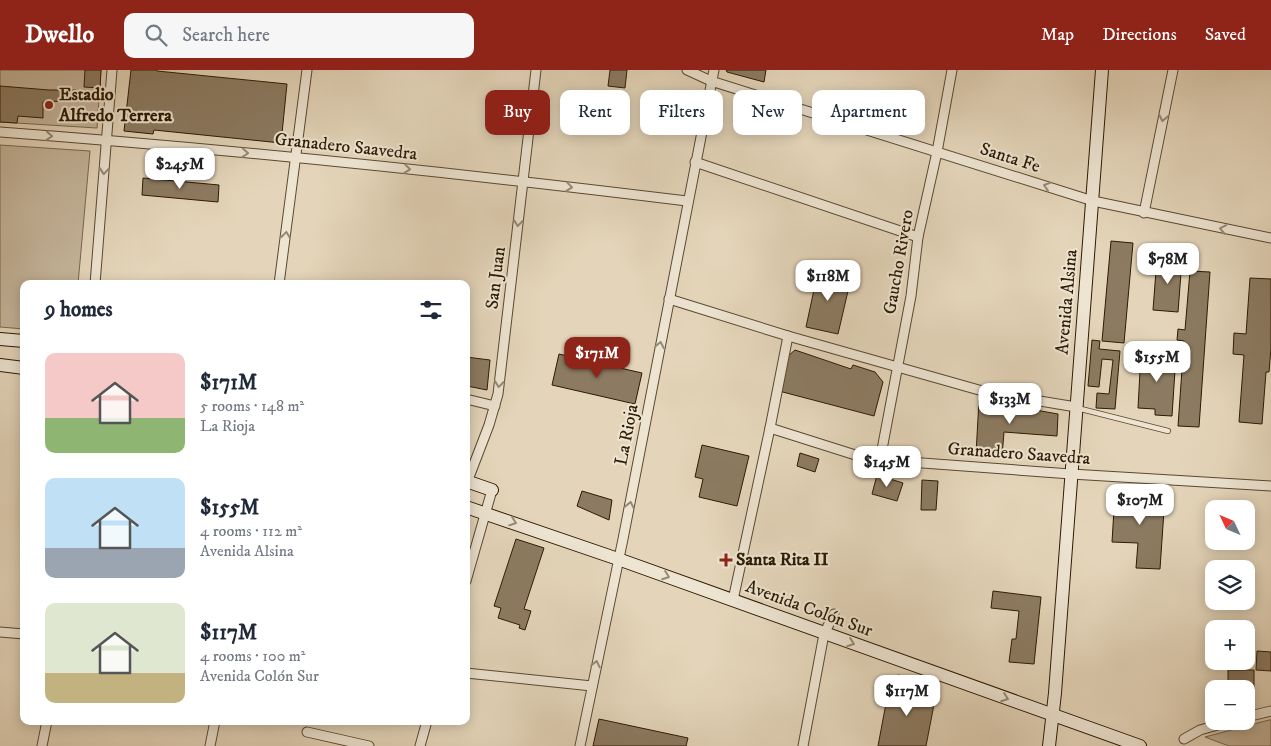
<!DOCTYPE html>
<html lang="en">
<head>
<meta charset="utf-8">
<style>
  body { margin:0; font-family:"IM FELL DW Pica",serif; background:#f6f6f7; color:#1f2937; height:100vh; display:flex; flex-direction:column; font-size:19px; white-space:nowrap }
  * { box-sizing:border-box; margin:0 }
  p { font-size:16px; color:#747a83 }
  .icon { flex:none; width:28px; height:28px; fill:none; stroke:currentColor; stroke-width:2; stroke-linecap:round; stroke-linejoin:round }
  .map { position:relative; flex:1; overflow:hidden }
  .side { position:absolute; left:20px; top:210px; width:450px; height:445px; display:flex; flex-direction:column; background:#fff; border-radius:10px; box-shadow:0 2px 12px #0003 }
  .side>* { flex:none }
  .hud { position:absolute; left:485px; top:20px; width:475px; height:45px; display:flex; gap:10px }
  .needle { width:32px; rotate:314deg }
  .buttons { position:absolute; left:1205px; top:430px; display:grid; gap:10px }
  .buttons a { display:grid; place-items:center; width:50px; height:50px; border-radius:10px; background:#fff; box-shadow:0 2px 12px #0003; font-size:25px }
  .price { position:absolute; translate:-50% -42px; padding:0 11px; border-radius:10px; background:#fff; color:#222; font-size:16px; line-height:32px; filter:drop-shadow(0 1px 2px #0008) }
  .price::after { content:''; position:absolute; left:50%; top:30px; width:15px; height:11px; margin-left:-8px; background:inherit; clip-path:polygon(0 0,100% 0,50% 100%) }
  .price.selected { background:#8f2418; color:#fff }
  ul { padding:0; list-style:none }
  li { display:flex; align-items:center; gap:15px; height:125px; padding:0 25px }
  li span { display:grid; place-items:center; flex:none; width:140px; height:100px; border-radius:10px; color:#555 }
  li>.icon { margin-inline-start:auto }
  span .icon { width:60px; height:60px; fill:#fffc; stroke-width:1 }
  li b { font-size:21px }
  h2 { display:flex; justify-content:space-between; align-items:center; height:60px; padding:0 25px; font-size:21px }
  .chip { padding:0 18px; border-radius:10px; background:#fff; box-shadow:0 2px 12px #0003; font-size:18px; line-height:45px }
  .chip.selected { background:#8f2418; color:#fff }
  header { display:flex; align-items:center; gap:30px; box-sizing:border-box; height:70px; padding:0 25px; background:#8f2418; color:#fff }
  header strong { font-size:24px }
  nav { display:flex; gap:28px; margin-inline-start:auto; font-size:18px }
  .search { width:350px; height:45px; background:#f6f6f7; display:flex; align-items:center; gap:12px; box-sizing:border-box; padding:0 18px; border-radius:10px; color:#747a83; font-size:19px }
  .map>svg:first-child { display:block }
  .green { fill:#c5b59b; stroke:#78684e }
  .building { fill:#8c7b62; stroke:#2c1a02 }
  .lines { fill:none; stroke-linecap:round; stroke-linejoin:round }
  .service-casing { stroke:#5a4930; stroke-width:6 }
  .minor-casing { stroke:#5a4930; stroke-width:11 }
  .secondary-casing { stroke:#2c1a02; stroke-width:14 }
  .service { stroke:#ede4d2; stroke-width:4.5 }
  .minor { stroke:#ede4d2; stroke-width:9 }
  .secondary { stroke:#ede4d2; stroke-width:12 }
  .oneway { stroke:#968974 }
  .poi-dot { fill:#8f2418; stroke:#ede4d2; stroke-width:2 }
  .labels { text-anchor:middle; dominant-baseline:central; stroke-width:4; stroke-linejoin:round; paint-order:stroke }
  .poi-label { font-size:18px; font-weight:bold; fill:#2c1a02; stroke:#ede4d2; text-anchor:start }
  .street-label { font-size:18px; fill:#2c1a02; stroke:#ede4d2 }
</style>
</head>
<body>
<header>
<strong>Dwello</strong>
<div class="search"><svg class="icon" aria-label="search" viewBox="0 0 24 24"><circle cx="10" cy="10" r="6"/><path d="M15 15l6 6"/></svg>Search here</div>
<nav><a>Map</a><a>Directions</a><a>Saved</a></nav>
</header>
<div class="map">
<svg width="1271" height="676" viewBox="0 0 1271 676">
  <rect width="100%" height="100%" fill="#e4d5ba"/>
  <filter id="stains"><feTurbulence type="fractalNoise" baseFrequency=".004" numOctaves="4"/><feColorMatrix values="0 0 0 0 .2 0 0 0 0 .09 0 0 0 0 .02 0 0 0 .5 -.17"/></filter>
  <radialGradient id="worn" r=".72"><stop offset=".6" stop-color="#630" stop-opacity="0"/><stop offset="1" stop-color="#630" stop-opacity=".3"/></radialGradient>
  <g class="green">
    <polygon points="0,0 101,0 97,58 0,52"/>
    <polygon points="0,75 90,81 78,214 24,214 24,259 0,257"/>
    <polygon points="1269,650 1271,650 1271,676 1229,676 1205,667"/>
  </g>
  <g class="building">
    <polygon points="85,0 101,0 100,18 84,17"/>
    <polygon points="131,0 157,0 157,1 287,14 281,73 154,60 153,64 124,61"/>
    <polygon points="610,0 627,0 625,18 608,16"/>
    <polygon points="726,0 766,0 764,12 727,2"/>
    <polygon points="0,16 49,20 76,20 79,30 43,32 43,48 18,46 17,53 0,52"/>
    <polygon points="143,108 219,115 218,132 142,125"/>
    <polygon points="1111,171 1133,173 1124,273 1102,271"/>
    <polygon points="1157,188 1182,190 1178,242 1153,240"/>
    <polygon points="818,201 851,208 838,264 806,257"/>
    <polygon points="1190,201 1210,202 1199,357 1178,356 1184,271 1177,270 1178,259 1185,260"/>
    <polygon points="1250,208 1271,209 1271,278 1269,302 1266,302 1262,354 1239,352 1244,285 1233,284 1234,263 1246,264"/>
    <polygon points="1092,270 1100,271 1099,279 1120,281 1115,339 1096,338 1097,323 1109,324 1113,290 1102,289 1099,317 1088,316"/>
    <polygon points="795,280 851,299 853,295 875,302 883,312 874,346 779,321 788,286"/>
    <polygon points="1141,283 1176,285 1172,346 1155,345 1155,339 1138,338"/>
    <polygon points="559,284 642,303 635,334 552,315"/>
    <polygon points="466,287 490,290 487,320 467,316"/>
    <polygon points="979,330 1058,344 1057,366 1004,362 1002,387 976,384"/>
    <polygon points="702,375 749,386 737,436 699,427 703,409 695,407"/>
    <polygon points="800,383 819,389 815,402 797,396"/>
    <polygon points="877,405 903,413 897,431 872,424"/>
    <polygon points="922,410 938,411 936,440 921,440"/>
    <polygon points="582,421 612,430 609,450 577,436"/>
    <polygon points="1115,423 1165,426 1160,499 1136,498 1138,473 1112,472"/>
    <polygon points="516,469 544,478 524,539 531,541 525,560 519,558 520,555 498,548 501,538 494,536"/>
    <polygon points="993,521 1041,527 1034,594 1009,592 1012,569 1016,569 1019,541 991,538"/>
    <polygon points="1257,581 1271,582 1271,601 1256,600"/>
    <polygon points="1228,600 1254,600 1254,639 1246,639 1246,619 1228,619"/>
    <polygon points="898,605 907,607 905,618 936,624 926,676 878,676 887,628 894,629"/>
    <polygon points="599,649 688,668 686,676 593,676"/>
  </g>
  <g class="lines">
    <g class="service-casing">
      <polyline id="service" points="1077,338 1168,361"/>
    </g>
    <g class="minor-casing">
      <g id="minor">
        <polyline points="687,0 711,11 1093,131 1271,168"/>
        <path d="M0,62C230,79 459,103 687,131"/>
        <polyline points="695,92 918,167"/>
        <polyline points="1144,143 1173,0"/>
        <polyline points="95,214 112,0"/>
        <polyline points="279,214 307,0"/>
        <polyline points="669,229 788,266 986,322 1076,337"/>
        <polyline points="466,329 495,336"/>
        <polyline points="770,358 868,389 1071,404 1271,416"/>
        <polyline points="880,390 911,226 918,167 937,82 952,0"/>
        <polyline points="466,415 489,355 498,324 536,0"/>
        <polyline points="466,511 492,420"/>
        <polyline points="733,530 770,358 788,266"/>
        <polyline points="0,562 24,564"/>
        <polyline points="466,603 592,616"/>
        <polyline points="1246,647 1271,641"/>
        <polyline points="307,662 369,676"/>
        <polyline points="1184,669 1200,660 1232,651"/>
        <polyline points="42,676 47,651"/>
        <polyline points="210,676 215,651"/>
        <polyline points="420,676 427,651"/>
        <polyline points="580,676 623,469 714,0"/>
        <polyline points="803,676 824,564 834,544"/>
      </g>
    </g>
    <g class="secondary-casing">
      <g id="secondary">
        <polyline points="0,269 24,271"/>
        <polyline points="0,295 24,298"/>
        <polyline points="466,411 492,420"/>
        <polyline points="466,437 618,489 1140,676"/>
        <polyline points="1049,676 1055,623 1102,0"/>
      </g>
    </g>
    <use href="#service" class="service"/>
    <use href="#minor" class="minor"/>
    <use href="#secondary" class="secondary"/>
  </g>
  <defs><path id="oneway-chevron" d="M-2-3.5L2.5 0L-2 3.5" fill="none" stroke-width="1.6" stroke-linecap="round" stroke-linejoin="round" transform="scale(1.25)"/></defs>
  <g class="oneway">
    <use href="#oneway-chevron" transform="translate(1163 48) rotate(101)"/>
    <use href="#oneway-chevron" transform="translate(49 66) rotate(4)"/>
    <use href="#oneway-chevron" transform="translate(245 83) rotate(5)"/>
    <use href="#oneway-chevron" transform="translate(407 99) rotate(6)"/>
    <use href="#oneway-chevron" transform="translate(104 101) rotate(95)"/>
    <use href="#oneway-chevron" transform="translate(1047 116) rotate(-162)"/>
    <use href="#oneway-chevron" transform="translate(569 117) rotate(7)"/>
    <use href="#oneway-chevron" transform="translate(518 153) rotate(97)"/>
    <use href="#oneway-chevron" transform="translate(1223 159) rotate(-169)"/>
    <use href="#oneway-chevron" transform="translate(286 165) rotate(-83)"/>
    <use href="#oneway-chevron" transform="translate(660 275) rotate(-79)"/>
    <use href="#oneway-chevron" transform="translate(499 314) rotate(97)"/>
    <use href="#oneway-chevron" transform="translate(630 435) rotate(-79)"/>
    <use href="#oneway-chevron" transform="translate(513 452) rotate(19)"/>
    <use href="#oneway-chevron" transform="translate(666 506) rotate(20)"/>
    <use href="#oneway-chevron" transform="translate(851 573) rotate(20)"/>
    <use href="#oneway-chevron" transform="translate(596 594) rotate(-78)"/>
    <use href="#oneway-chevron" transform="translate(1005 628) rotate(20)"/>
  </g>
  <g class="poi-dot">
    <circle cx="49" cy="35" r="5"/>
    <path d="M723.5 482.5h5v5h5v5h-5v5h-5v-5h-5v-5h5z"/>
  </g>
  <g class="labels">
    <g class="poi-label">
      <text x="59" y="25">Estadio<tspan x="59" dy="21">Alfredo Terrera</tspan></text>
      <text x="736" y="490">Santa Rita II</text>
    </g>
    <g class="street-label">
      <text transform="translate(346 77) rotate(6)">Granadero Saavedra</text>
      <text transform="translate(1010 88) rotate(18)">Santa Fe</text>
      <text transform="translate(899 192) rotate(-80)">Gaucho Rivero</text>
      <text transform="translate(496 208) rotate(-83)">San Juan</text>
      <text transform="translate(1067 232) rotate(-85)">Avenida Alsina</text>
      <text transform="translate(627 365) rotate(-79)">La Rioja</text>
      <text transform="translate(1019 384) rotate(4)">Granadero Saavedra</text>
      <text transform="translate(809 539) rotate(20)">Avenida Colón Sur</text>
    </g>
  </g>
  <rect width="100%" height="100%" filter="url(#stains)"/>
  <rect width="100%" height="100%" fill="url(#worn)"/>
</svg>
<div class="buttons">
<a><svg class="needle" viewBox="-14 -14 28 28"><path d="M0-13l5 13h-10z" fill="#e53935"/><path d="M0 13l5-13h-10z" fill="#747a83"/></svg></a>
<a><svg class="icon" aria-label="layers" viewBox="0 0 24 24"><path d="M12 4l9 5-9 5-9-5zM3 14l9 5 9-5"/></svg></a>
<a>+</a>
<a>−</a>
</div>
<b class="price" style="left:180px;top:120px">$245M</b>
<b class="price" style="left:1168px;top:215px">$78M</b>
<b class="price" style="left:828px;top:232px">$118M</b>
<b class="price selected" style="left:597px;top:309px">$171M</b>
<b class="price" style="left:1157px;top:313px">$155M</b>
<b class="price" style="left:1010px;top:355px">$133M</b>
<b class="price" style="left:887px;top:418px">$145M</b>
<b class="price" style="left:1140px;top:456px">$107M</b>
<b class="price" style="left:907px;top:647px">$117M</b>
<div class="hud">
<a class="chip selected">Buy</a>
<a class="chip">Rent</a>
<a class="chip">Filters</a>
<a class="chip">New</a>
<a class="chip">Apartment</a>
</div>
<section class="side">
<h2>9 homes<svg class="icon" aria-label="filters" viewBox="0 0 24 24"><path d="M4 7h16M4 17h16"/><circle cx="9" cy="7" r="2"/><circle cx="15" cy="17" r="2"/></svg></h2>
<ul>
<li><span style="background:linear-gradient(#f6c9c9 65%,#8fb573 0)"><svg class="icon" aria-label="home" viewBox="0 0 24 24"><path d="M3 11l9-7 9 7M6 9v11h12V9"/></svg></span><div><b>$171M</b><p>5 rooms · 148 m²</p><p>La Rioja</p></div></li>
<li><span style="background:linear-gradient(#bfe0f5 70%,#9aa5b1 0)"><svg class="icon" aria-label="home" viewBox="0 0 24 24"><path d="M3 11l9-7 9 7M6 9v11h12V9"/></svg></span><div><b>$155M</b><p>4 rooms · 112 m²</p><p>Avenida Alsina</p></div></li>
<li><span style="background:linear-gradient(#dfe7d0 70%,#c2b280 0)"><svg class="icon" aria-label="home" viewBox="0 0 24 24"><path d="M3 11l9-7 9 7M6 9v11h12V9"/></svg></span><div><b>$117M</b><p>4 rooms · 100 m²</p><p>Avenida Colón Sur</p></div></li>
</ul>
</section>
</div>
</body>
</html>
